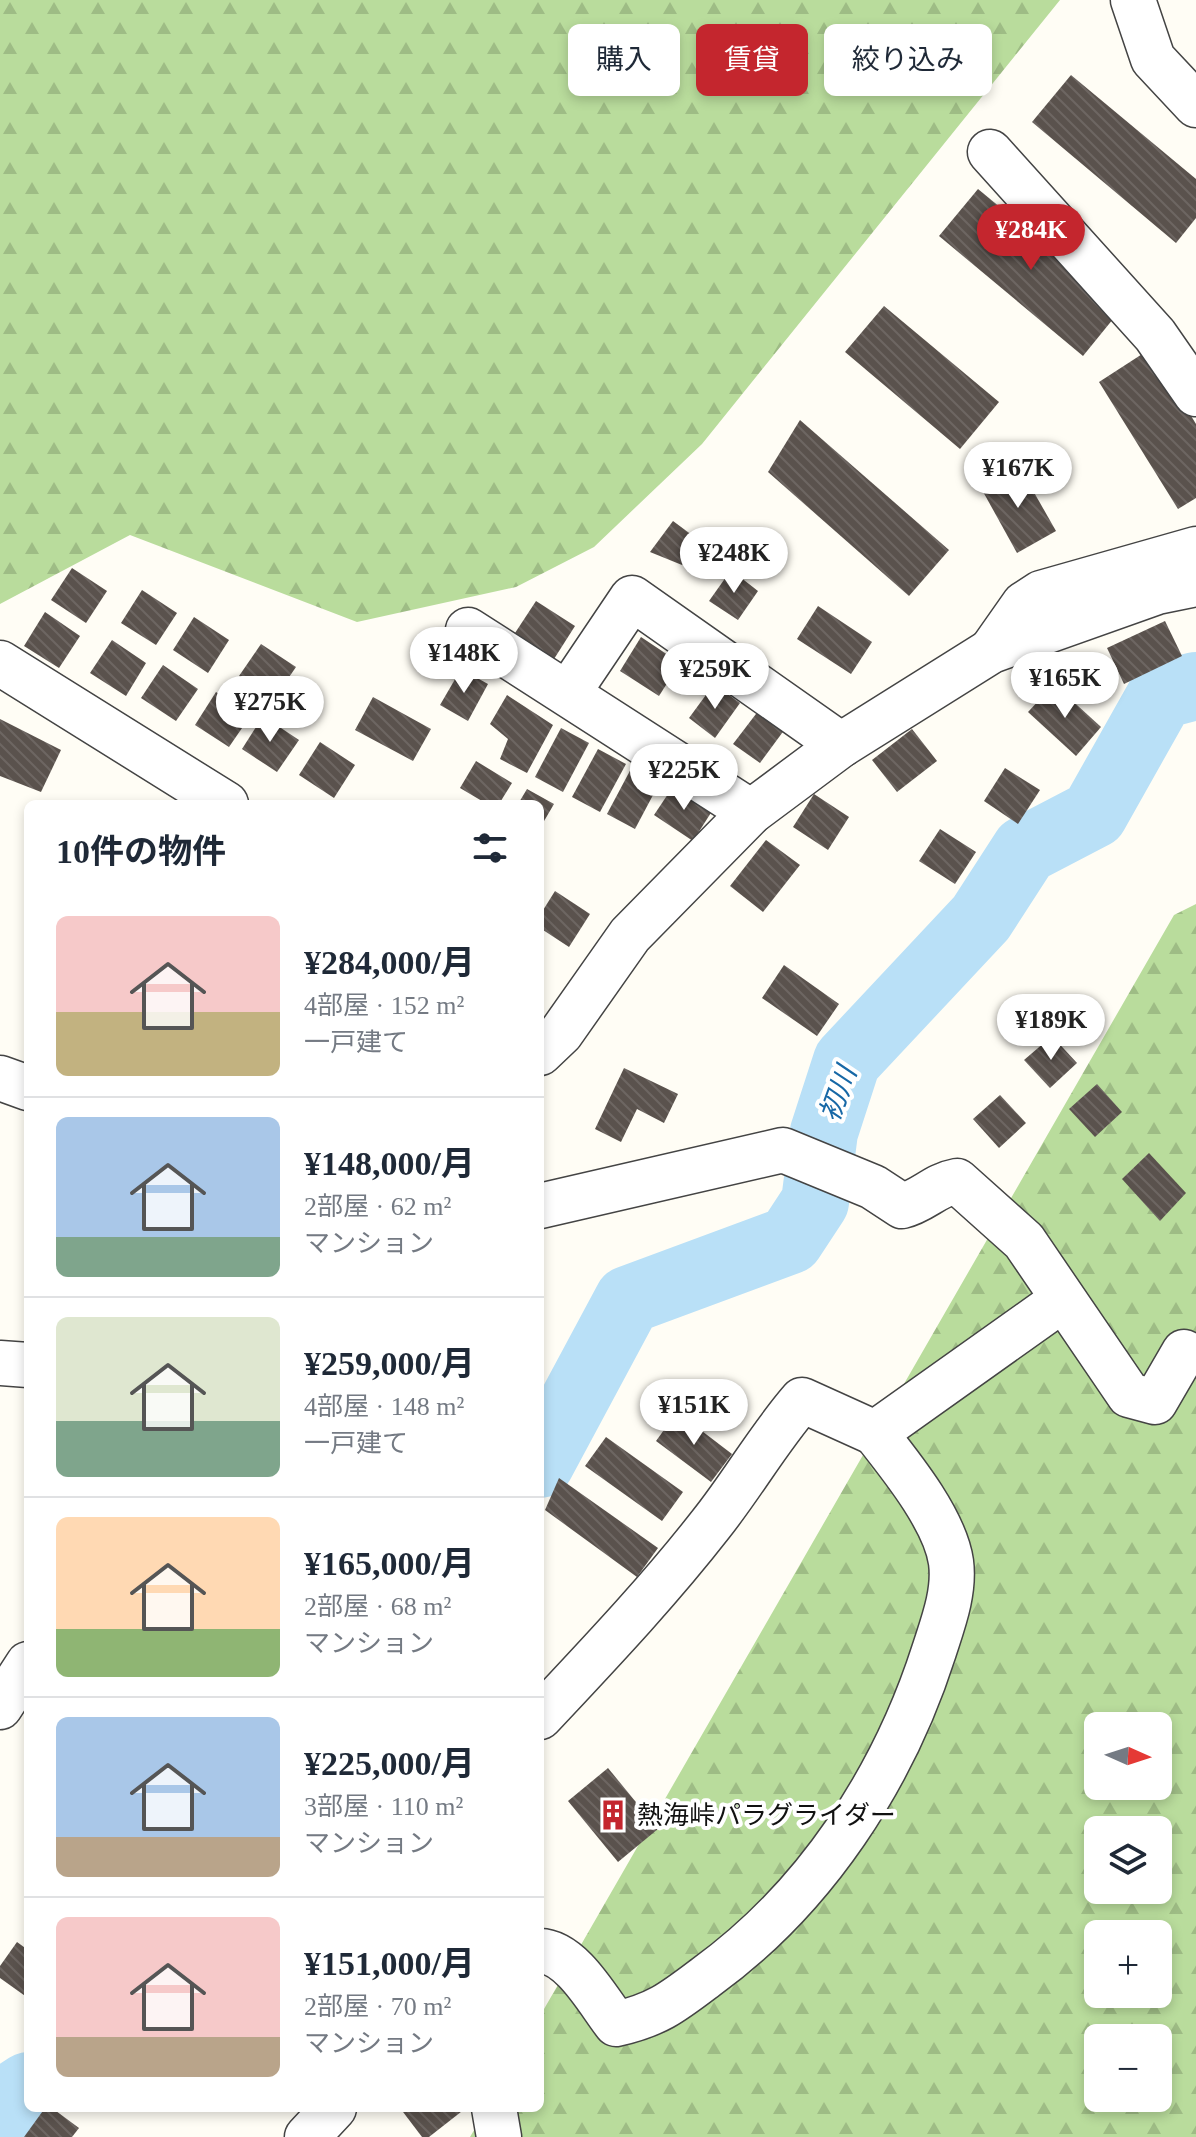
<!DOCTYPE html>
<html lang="ja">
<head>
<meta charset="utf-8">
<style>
  body { margin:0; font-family:"Times New Roman","Noto Sans JP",serif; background:#f6f6f7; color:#1f2937; height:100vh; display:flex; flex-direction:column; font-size:30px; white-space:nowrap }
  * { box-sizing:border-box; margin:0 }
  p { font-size:26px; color:#747a83 }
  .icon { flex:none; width:44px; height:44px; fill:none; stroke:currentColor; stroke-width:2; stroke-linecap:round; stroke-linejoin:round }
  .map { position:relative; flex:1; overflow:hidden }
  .side { position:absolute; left:24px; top:800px; width:520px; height:1312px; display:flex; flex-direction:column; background:#fff; border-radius:12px; box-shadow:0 4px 12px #0003 }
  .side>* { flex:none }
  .banner { position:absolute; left:568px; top:24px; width:508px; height:72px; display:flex; gap:16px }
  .needle { width:52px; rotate:93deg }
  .controls { position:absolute; left:1084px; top:1712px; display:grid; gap:16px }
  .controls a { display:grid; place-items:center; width:88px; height:88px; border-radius:12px; background:#fff; box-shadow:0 4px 12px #0003; font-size:40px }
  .price { position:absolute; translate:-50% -68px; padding:0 18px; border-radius:28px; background:#fff; color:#222; font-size:26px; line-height:52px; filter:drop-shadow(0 2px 4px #0008) }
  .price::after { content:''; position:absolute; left:50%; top:48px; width:24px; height:18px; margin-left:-12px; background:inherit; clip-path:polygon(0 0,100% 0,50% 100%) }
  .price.on { background:#c4262e; color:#fff }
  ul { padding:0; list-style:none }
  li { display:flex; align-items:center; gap:24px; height:200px; padding:0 32px }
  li+li { border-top:2px solid #e0e1e3 }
  li span { display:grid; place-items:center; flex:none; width:224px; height:160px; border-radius:12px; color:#555 }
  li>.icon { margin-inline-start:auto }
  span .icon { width:96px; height:96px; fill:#fffc; stroke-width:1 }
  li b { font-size:34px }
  h2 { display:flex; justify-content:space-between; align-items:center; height:96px; padding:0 32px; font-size:34px }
  .tag { padding:0 28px; border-radius:12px; background:#fff; box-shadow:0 4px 12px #0003; font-size:28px; line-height:72px }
  .tag.on { background:#c4262e; color:#fff }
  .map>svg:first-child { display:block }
  .forest { fill:url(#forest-firs); fill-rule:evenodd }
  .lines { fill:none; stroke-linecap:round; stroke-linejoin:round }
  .river { stroke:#b9e0f7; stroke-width:68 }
  .building { fill:url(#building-back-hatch) }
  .minor-casing { stroke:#444; stroke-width:47 }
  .minor { stroke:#fff; stroke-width:44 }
  .labels { text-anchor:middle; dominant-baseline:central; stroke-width:8; stroke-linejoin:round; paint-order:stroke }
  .poi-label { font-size:26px; fill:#111; stroke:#fff; text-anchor:start }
  .water-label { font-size:28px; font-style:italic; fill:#1768a6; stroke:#fff }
</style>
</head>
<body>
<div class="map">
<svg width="1196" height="2137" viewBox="0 0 1196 2137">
  <defs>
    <pattern id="forest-firs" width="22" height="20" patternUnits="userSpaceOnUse" patternTransform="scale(2)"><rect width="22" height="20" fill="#b9dc9c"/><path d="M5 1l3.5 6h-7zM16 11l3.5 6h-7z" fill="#9ebc85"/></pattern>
    <pattern id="building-back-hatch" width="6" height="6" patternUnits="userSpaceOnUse" patternTransform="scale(2)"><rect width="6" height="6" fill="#5a524d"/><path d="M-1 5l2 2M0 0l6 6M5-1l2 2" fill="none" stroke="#6d6662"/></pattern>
  </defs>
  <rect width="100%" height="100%" fill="#fffdf5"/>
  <g class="forest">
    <polygon points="0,0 1060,0 702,444 594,547 516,587 357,622 130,535 0,604"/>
    <path d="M1196,904V2137H470L487,2108H540V2016L1174,915ZM1098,1726H1158V1786H1098ZM1098,1830H1158V1890H1098ZM1098,1934H1158V1994H1098ZM1098,2038H1158V2098H1098Z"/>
  </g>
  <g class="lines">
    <g class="river">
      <polyline points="540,1464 628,1300 790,1240 815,1202 824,1132 847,1061 981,918 1025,850 1094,814 1161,695 1196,686"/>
      <polyline points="0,2116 13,2096 28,2086"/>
    </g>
  </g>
  <g class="building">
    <polygon points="1071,75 1196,179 1196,218 1176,243 1032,122"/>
    <polygon points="978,189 1122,308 1083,356 939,236"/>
    <polygon points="884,306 999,402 960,449 845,352"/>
    <polygon points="1150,349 1196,424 1196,498 1178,509 1099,382"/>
    <polygon points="800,420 949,550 909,596 768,472"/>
    <polygon points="1019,466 1056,531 1017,553 981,488"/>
    <polygon points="673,521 700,541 682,565 650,552"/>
    <polygon points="72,568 107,591 86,623 51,600"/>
    <polygon points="731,570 758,591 738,620 709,601"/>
    <polygon points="142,590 177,613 156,645 121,623"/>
    <polygon points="536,601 575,626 554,659 515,633"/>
    <polygon points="818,606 872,642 851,674 797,639"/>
    <polygon points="45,612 80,636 59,668 24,646"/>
    <polygon points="194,617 229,640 208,673 173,650"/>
    <polygon points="1165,621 1182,656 1124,684 1107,648"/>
    <polygon points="641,637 680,663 659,696 620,671"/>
    <polygon points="112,640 146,663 126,696 90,673"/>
    <polygon points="261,644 296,667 274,699 239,676"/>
    <polygon points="163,665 198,689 176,721 141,698"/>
    <polygon points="461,669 488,684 468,721 440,705"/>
    <polygon points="714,684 740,703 715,738 689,718"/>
    <polygon points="1054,684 1101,727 1076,756 1028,712"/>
    <polygon points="216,692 251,715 229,747 195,725"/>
    <polygon points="507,695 553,725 527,773 500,759 508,739 490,724"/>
    <polygon points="373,697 431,729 413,761 355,730"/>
    <polygon points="759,710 785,729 760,763 733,744"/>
    <polygon points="263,716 299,740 277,772 242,749"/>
    <polygon points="0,719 61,750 41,792 0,776"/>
    <polygon points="561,728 589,743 563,792 535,777"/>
    <polygon points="912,729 937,761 897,792 872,760"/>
    <polygon points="320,742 355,765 334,798 299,775"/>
    <polygon points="598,749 626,764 600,812 572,797"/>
    <polygon points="476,761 512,783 499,804 487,804 460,788"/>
    <polygon points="633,765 661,780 635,829 607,814"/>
    <polygon points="1005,768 1040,790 1018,824 984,801"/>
    <polygon points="676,782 714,808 693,841 654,815"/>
    <polygon points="527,789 554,804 540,828 540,804 518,804"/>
    <polygon points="814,794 849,817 828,850 793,827"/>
    <polygon points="940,829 976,852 955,884 919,861"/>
    <polygon points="766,840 800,865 763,912 730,886"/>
    <polygon points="555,891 590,914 569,947 540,928 540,915"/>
    <polygon points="784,965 839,1004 817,1036 762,998"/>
    <polygon points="1052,1036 1077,1063 1050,1088 1024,1060"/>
    <polygon points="624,1068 678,1094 664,1123 637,1109 621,1142 595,1129"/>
    <polygon points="1097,1084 1122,1112 1095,1137 1069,1109"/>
    <polygon points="1000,1095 1026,1123 999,1148 973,1119"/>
    <polygon points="1149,1153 1186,1193 1160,1221 1122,1179"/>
    <polygon points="677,1412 732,1454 711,1482 656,1441"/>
    <polygon points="606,1437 683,1492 662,1521 585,1466"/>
    <polygon points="559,1478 658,1548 637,1577 545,1510"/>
    <polygon points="608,1768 658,1829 618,1862 568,1801"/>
    <polygon points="17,1942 28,1950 28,1998 0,1978 0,1966"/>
    <polygon points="45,2108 52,2108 79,2128 72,2137 24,2137"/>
    <polygon points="400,2108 466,2108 429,2137 422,2137"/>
  </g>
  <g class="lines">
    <g class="minor-casing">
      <g id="minor">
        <polyline points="1133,0 1153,59 1196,105"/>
        <polyline points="990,152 1155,335 1196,394"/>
        <polyline points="468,630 751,812"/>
        <polyline points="991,651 1024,604 1041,593 1196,549"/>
        <polyline points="0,663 226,804"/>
        <polyline points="568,693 632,598 841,745"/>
        <polyline points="540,1053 561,1033 630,935 751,812 841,745 991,651 1157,592 1196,584"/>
        <polyline points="0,1078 28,1088"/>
        <path d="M540,1206L783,1150L873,1187L902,1206C923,1201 935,1185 957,1181L1024,1241L1129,1395L1155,1402L1184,1352"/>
        <polyline points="0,1363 28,1365"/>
        <polyline points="0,1707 28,1664"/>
        <path d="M540,1717C599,1654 658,1592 711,1524C743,1484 768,1439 802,1400L875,1433L1062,1300"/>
        <path d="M540,1951C572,1952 598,2001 616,2024C657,2015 673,2002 706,1977C815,1898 893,1779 934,1651C943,1623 955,1592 951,1562C945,1520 901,1466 875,1433"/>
        <polyline points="494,2108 499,2137"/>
        <polyline points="307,2137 334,2108"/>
      </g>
    </g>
    <use href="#minor" class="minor"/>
  </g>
  <defs>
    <g id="building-bare" transform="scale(2.4)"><path d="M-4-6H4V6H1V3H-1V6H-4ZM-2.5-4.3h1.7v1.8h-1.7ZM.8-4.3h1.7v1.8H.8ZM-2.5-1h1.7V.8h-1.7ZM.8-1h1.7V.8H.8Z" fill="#c4262e" stroke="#fff" stroke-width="2.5" paint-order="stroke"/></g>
  </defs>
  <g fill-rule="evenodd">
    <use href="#building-bare" x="613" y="1815"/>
  </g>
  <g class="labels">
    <g class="poi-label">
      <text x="637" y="1815">熱海峠パラグライダー</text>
    </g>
    <g class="water-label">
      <text transform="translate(838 1094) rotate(-70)">初川</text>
    </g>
  </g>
</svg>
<div class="controls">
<a><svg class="needle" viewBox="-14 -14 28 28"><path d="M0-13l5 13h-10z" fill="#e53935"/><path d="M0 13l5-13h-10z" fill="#747a83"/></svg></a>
<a><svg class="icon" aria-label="layers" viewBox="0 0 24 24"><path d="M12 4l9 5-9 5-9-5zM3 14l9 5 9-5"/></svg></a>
<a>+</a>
<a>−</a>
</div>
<b class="price on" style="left:1031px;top:272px">¥284K</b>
<b class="price" style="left:1018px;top:510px">¥167K</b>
<b class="price" style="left:734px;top:595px">¥248K</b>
<b class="price" style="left:464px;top:695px">¥148K</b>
<b class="price" style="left:715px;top:711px">¥259K</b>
<b class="price" style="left:1065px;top:720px">¥165K</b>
<b class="price" style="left:270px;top:744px">¥275K</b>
<b class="price" style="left:684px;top:812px">¥225K</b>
<b class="price" style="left:1051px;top:1062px">¥189K</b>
<b class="price" style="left:694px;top:1447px">¥151K</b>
<div class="banner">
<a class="tag">購入</a>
<a class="tag on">賃貸</a>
<a class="tag">絞り込み</a>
</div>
<section class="side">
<h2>10件の物件<svg class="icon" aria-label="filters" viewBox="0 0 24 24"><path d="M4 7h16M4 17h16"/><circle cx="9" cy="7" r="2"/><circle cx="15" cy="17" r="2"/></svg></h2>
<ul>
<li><span style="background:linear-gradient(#f6c9c9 60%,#c2b280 0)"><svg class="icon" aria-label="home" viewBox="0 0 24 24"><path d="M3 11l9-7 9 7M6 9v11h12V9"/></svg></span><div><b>¥284,000/月</b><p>4部屋 · 152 m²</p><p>一戸建て</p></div></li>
<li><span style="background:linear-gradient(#a9c7e8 75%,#7fa58c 0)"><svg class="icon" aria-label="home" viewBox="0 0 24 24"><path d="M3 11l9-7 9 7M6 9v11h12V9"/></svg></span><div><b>¥148,000/月</b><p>2部屋 · 62 m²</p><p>マンション</p></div></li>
<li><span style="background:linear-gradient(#dfe7d0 65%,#7fa58c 0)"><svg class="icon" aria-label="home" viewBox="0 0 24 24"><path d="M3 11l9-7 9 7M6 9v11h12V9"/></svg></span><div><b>¥259,000/月</b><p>4部屋 · 148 m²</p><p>一戸建て</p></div></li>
<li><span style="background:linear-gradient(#ffd9b3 70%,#8fb573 0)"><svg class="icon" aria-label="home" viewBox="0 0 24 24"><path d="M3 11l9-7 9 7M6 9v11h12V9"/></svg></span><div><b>¥165,000/月</b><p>2部屋 · 68 m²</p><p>マンション</p></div></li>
<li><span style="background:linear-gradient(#a9c7e8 75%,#b9a48a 0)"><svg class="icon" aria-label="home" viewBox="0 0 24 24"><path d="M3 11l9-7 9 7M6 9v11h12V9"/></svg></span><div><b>¥225,000/月</b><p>3部屋 · 110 m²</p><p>マンション</p></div></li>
<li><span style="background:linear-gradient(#f6c9c9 75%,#b9a48a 0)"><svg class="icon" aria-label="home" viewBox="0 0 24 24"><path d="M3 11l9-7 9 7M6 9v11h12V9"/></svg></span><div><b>¥151,000/月</b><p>2部屋 · 70 m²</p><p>マンション</p></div></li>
</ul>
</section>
</div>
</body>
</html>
